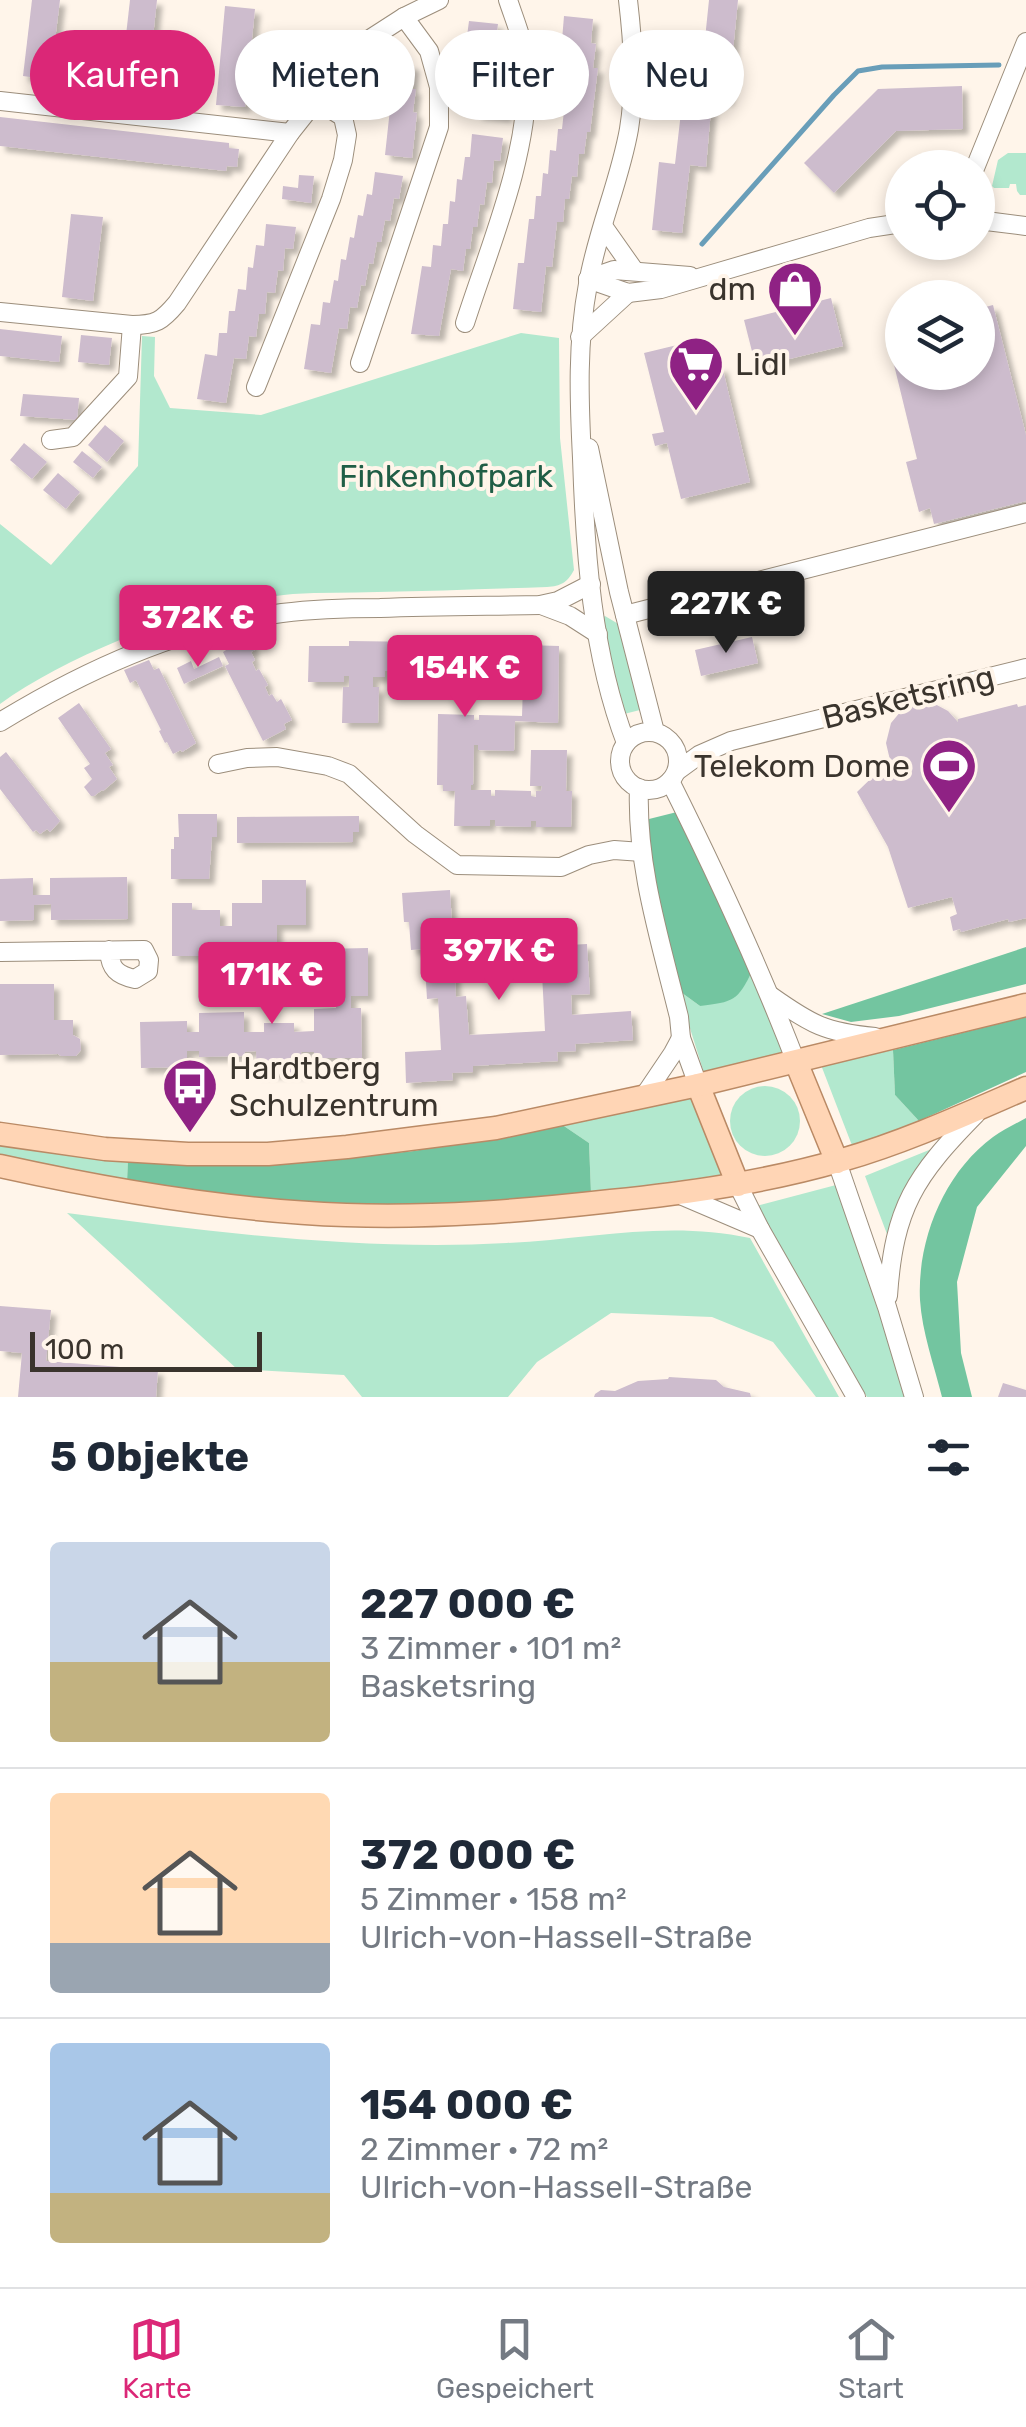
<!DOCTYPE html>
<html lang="de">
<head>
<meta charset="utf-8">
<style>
  body { margin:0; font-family:Rubik,sans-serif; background:#f6f6f7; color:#1f2937; height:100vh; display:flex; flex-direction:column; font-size:38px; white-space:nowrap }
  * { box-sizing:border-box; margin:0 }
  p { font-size:32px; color:#747a83 }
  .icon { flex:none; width:55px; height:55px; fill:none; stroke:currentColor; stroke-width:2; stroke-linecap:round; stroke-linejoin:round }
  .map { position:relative; height:1397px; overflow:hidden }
  .sheet { display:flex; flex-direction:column; background:#fff; flex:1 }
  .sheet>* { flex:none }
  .guide { position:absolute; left:30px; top:30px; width:968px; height:90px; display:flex; gap:20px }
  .tools { position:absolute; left:885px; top:150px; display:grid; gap:20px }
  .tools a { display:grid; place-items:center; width:110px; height:110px; border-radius:50%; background:#fff; box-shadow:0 5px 15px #0003; font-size:50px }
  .scale { position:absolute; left:30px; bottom:25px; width:232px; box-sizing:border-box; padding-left:10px; border:5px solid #3a342d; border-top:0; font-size:28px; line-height:35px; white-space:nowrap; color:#3a342d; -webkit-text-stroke:8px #fff5ea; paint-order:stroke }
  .price { position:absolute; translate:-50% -85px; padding:0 22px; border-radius:10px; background:#db2777; color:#fff; font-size:32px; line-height:65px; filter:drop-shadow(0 2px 5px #0008) }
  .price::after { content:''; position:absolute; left:50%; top:60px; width:30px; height:22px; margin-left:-15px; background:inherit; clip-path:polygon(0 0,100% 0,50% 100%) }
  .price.selected { background:#222; color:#fff }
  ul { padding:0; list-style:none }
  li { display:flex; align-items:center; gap:30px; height:250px; padding:0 50px }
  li+li { border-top:2px solid #e0e1e3 }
  li span { display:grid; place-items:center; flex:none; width:280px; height:200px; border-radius:10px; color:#555 }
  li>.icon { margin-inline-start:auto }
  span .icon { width:120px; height:120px; fill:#fffc; stroke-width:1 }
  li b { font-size:42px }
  h2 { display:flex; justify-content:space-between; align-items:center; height:120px; padding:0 50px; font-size:42px }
  .chip { padding:0 35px; border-radius:45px; background:#fff; box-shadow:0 5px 15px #0003; font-size:35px; line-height:90px }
  .chip.selected { background:#db2777; color:#fff }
  .tabs { display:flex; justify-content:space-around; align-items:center; height:140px; border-top:2px solid #e0e1e3; background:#fff; font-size:28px; color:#747a83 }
  .tabs a { display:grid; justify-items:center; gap:5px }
  .tabs .selected { color:#db2777 }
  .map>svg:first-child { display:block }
  .green { fill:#b2e8ce }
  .forest { fill:#73c5a0 }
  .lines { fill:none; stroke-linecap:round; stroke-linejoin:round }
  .stream { stroke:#699eb9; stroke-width:5 }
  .building { fill:#cdbccd; filter:url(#shadow) }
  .minor-casing { stroke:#9c8e7c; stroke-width:20 }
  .major-casing { stroke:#ba8a65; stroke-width:25 }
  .minor { stroke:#fff; stroke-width:18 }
  .major { stroke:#ffd5b5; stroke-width:22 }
  .labels { text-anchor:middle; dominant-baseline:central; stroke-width:8; stroke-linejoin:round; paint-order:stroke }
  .poi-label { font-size:32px; fill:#3a342d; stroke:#fff5ea; text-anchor:end }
  .park-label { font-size:32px; fill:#205e46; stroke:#fff5ea }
  .street-label { font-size:32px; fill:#3a342d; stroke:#fff5ea }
</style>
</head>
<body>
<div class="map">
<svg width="1026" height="1397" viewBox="0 0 1026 1397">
  <defs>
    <filter id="shadow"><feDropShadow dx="5.5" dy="5.5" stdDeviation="2.5" flood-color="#0004"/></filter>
  </defs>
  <rect width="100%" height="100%" fill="#fff5ea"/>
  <g class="green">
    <polygon points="1008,153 1026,153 1026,195 1020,195 1017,191 1016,184 1010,184 1009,188 994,188 992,186 998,160"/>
    <path d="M521,333L559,338L560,438L574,570C567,583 561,586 547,587C490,589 434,591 377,592C349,593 321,592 293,594C202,602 74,651 0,704V524L51,565L138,466L142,336L155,337L154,376L170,408L261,415Z"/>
    <polygon points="605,616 620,625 644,709 620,715 602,618"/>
    <polygon points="752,971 786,1054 704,1073 678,990 700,1006"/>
    <polygon points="893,1050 895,1095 919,1121 853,1148 821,1065"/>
    <circle cx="765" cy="1121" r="35"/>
    <polygon points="691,1096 721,1175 591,1193 589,1143 561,1124"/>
    <polygon points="0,1144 128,1160 127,1182 0,1159"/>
    <polygon points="934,1148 901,1195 887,1234 865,1176"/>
    <polygon points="836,1185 887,1337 904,1397 867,1397 756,1206"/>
    <path d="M67,1213C211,1232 362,1251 507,1243C590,1239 667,1220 750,1238L839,1397H816L773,1342L712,1317L611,1313L537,1362L508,1397H362L344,1375L237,1369Z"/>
  </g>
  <g class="forest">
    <path d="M677,812L752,971C738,1001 733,1002 700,1006L678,990L651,867L645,820Z"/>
    <polygon points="1026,947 1026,984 899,1016 851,1022 822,1014"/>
    <polygon points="1026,1017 1026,1072 919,1121 895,1095 893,1050"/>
    <path d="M1026,1118V1146L977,1207L957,1282L961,1353L972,1397H942C934,1365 922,1332 920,1300C917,1240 944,1173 993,1137C1003,1130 1015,1124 1026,1118Z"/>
    <path d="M561,1124L589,1143L591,1193C517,1199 443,1206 370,1205C288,1203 207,1193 127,1182L128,1160L277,1165L414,1151Z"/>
  </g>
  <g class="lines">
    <polyline class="stream" points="702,244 834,95 858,71 882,67 999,65"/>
  </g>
  <g class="building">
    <polygon points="32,0 60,0 50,80 23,76"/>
    <polygon points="130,0 157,0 147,91 120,88"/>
    <polygon points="709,0 738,0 728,100 712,98 706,167 690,165 682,233 652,230 659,162 675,164 683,95 699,97"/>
    <polygon points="225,6 255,9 245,107 216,105"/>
    <polygon points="564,16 593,19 591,43 596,44 593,68 598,68 590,132 587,132 584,154 579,154 577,177 572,176 569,199 565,199 563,222 557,222 552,267 546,266 541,312 513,309 518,263 524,263 529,219 534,219 536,196 541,196 543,173 548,174 550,150 556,151 558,129 562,129 569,65 564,65 567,40 562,40"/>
    <polygon points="469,21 498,24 495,47 504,48 501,71 511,73 506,117 477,114 482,69 473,68 475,45 466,44"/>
    <polygon points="387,62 414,65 412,89 416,89 413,112 417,113 412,158 385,155 390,109 386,109 389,86 384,85"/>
    <polygon points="962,86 963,129 896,131 834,193 804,163 878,89"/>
    <polygon points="0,117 229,143 229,148 239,149 237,167 227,166 226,171 0,146"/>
    <polygon points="472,134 503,138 500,161 494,160 492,183 487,182 484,205 480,204 477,227 473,227 470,249 466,249 463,271 451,269 439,336 411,334 422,266 431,267 433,245 441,246 443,224 448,224 450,201 455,202 457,179 462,180 465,157 470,157"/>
    <polygon points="375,172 403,176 399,199 394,198 390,221 385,220 381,242 377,242 373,264 369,263 365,286 361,285 357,308 350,307 347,329 339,328 331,373 304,369 311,324 320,325 323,302 330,303 334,280 338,281 341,259 346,260 350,237 354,238 358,215 363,216 367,194 372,195"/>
    <polygon points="299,175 314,176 311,203 282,199 283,186 298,188"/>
    <polygon points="71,214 103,217 93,301 62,297"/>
    <polygon points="266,224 296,227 293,249 285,248 283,271 278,270 275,293 267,292 265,314 259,314 256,337 249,336 246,359 234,358 226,403 197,399 205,354 217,356 219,333 227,333 229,311 235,311 238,289 246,290 248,267 253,268 256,245 264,246"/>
    <polygon points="831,298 843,346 756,367 744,320"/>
    <polygon points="993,305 1026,435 1026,501 934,524 930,508 919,512 906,462 917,459 886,332 902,328 902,372 978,372 978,309"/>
    <polygon points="0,329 62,336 59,362 0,356"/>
    <polygon points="81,335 112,338 109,365 78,362"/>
    <polygon points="702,339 710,370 722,366 750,482 681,499 667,443 655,446 652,434 664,432 644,353"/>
    <polygon points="23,394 79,398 77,420 20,416"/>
    <polygon points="105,425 124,441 107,462 88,445"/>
    <polygon points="24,443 47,462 32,479 10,460"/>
    <polygon points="82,451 102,467 93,478 73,462"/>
    <polygon points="58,473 80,492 66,509 43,490"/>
    <polygon points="752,637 758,663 701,676 695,650"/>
    <polygon points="248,638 255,650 251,652 255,660 252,662 256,671 259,669 268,685 265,687 269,696 272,694 277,702 281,699 292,720 284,724 286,729 263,741 225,666 229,664 223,652 231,647 230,645"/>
    <polygon points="349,641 426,642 426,647 432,647 431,653 466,653 466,665 482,665 483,645 519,646 518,651 523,651 523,645 559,646 558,723 515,721 514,751 478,750 478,745 474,745 473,785 471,785 471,790 491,790 491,796 495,796 495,790 531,791 531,796 536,797 536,791 541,791 542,786 530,786 531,750 567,750 566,791 572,791 571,827 536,827 536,821 531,821 531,827 495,826 495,820 490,820 490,826 454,826 455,791 443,791 443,785 437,785 438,714 474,715 474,720 479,720 479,715 522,716 523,686 529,686 529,682 523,682 523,676 518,676 518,682 482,681 482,670 466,670 466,690 430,689 430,683 424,683 424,677 389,677 390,671 385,671 385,677 373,677 373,687 379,687 378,723 342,723 343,687 349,687 349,676 344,676 344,682 308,682 309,646 349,646"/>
    <polygon points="219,657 223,666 184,684 177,668 191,661 194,669"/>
    <polygon points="149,660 154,670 159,668 196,743 182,752 181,750 173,754 167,742 165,743 159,731 161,730 136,680 130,683 124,670"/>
    <polygon points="79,703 111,749 105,753 113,765 109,767 117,779 103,791 102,790 94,796 91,796 84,787 92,779 84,768 90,764 58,718"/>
    <polygon points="917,703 933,703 948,711 958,722 958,719 1017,704 1018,707 1026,705 1026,918 1009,922 1008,919 961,932 960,929 953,931 950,917 957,914 952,897 908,908 888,847 857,792 890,760 886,743 891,723 901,711"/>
    <polygon points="6,752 60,821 50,832 47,829 40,834 36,830 33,832 0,789 0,757"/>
    <polygon points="178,814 217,814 217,837 212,837 209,879 171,879 171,849 174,849 174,837 179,837"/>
    <polygon points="359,816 359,832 353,832 353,842 237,843 237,817"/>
    <polygon points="127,877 128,919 51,920 51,904 34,905 34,920 0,921 0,879 33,878 33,895 50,895 50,878"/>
    <polygon points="262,880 306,880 306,925 277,925 277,949 232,949 232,942 220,942 220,956 172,956 172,903 192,903 192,910 220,910 220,926 232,926 232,903 262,903"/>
    <polygon points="450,890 456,997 466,996 469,1035 545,1031 541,954 549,954 549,946 587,944 590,994 571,995 572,1015 631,1011 633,1040 575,1044 576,1051 557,1052 558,1061 473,1066 473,1072 452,1073 453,1080 406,1083 405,1052 441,1050 438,998 427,999 424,949 411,950 409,922 404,922 402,893"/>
    <polygon points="368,948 368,996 351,996 351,1008 361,1008 362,1058 314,1058 314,1052 301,1052 302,1073 257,1073 256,1051 245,1052 245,1056 199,1057 199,1051 187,1051 187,1067 141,1068 140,1022 187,1021 187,1032 199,1032 199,1013 244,1012 244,1032 264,1032 264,1023 294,1023 294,1032 314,1031 314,1009 336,1008 336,997 321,997 321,949"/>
    <polygon points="0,984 54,984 54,1020 73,1020 73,1035 80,1039 81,1050 76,1056 61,1056 58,1054 0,1055"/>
    <polygon points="0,1306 51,1310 46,1361 158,1370 156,1397 18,1397 22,1353 0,1351"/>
    <polygon points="669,1377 716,1380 724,1387 750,1393 751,1397 594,1397 595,1394 601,1390 615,1391 638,1381 668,1379"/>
    <polygon points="1003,1383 1026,1390 1026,1397 998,1397"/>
  </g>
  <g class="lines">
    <g class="minor-casing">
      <g id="minor">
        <polyline points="0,101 290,133"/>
        <polyline points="975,168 1026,42"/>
        <polyline points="978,220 1026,226"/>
        <polyline points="603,226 634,270"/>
        <polyline points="588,279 628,293 661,289 869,228 902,223"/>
        <polyline points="588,279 614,270 690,276"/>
        <path d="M0,312L132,325C156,325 162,321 177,303L290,133L359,46L404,17L439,0"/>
        <path d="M465,323C490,245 528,158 527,75C527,49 516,24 508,0"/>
        <polyline points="580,337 628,293"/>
        <polyline points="360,363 439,127 439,87 429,51 404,17"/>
        <polyline points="256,387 331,199 343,160 347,135 343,117 316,100"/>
        <polyline points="51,440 73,437 128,377 132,325"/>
        <polyline points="589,448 619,592 655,732"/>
        <polyline points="541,605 570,616 598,634"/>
        <polyline points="625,615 1026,513"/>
        <path d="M0,722C85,670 181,626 282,613C314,609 347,608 380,608C434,606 487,606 540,605L558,601L591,584"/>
        <circle cx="649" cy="761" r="29"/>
        <path d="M626,743C592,654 585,553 582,458C579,399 577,342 588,284C597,231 620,181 629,129C636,86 633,43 628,0"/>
        <polyline points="218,764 247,758 277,757 328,766 349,774 415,834 457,865 561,867 589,855 614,850 642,852"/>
        <polyline points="677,771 699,755 731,741 1026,668"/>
        <path d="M670,781C716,873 759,966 796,1062"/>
        <path d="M639,788C636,866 661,943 679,1017L681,1038L698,1085"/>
        <path d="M0,952L144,950L149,960L148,971L135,979C117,975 110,969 109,950"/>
        <path d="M771,996C812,1025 825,1032 875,1037"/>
        <polyline points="644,1096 673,1053 681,1038"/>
        <polyline points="837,1162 887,1307 914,1397"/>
        <polyline points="738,1185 760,1229 856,1397"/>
        <polyline points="678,1194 760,1229"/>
        <path d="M888,1296C894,1207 915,1176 976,1114"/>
      </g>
    </g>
    <g class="major-casing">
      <g id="major">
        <polyline points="796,1062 837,1162"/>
        <polyline points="698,1085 738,1185"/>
        <polyline points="0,1134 105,1149 188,1154 268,1154 347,1147 496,1128 698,1085 1026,1005"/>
        <path d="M0,1166C113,1191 229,1211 346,1215C435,1218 522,1211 611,1201C689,1193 766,1182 842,1160C905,1142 966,1114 1026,1088"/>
      </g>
    </g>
    <use href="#minor" class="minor"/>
    <use href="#major" class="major"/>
  </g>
  <defs>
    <g id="shop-pin" transform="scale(2.875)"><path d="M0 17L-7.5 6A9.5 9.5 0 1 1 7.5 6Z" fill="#8f2284" stroke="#fff5ea"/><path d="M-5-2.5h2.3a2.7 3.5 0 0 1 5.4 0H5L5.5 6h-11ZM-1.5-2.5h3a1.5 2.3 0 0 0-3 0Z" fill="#fff"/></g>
    <g id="supermarket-pin" transform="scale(2.875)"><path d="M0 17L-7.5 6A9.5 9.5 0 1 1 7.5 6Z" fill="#8f2284" stroke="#fff5ea"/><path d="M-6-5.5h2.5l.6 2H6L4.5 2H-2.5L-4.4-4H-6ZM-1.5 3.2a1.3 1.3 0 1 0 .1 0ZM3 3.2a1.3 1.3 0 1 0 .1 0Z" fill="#fff"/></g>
    <g id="stadium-pin" transform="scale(2.875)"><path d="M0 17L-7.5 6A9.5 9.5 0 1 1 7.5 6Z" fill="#8f2284" stroke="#fff5ea"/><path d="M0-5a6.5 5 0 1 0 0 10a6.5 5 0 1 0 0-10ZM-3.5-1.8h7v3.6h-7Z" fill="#fff"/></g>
    <g id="bus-pin" transform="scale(2.875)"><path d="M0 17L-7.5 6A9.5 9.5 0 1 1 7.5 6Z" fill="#8f2284" stroke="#fff5ea"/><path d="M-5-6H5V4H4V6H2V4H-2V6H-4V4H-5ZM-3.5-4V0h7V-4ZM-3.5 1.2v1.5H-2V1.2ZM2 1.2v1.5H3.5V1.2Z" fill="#fff"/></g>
  </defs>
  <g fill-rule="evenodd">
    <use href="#shop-pin" x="795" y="289"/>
    <use href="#supermarket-pin" x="696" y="364"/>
    <use href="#stadium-pin" x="949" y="766"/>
    <use href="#bus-pin" x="190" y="1086"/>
  </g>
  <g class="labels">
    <g class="poi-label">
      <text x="756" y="289">dm</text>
      <text x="735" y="364" text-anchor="start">Lidl</text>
      <text x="910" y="766">Telekom Dome</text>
      <text x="229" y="1068" text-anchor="start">Hardtberg<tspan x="229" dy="37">Schulzentrum</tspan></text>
    </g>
    <g class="park-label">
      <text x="446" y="476">Finkenhofpark</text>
    </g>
    <g class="street-label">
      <text transform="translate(908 697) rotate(-14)">Basketsring</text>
    </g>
  </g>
</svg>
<div class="tools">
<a><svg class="icon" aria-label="locate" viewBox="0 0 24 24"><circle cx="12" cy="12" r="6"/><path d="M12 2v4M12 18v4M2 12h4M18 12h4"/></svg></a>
<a><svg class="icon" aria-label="layers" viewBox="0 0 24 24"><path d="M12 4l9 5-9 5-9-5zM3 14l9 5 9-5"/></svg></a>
</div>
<div class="scale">100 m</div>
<b class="price selected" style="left:726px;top:656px">227K €</b>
<b class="price" style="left:198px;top:670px">372K €</b>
<b class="price" style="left:465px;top:720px">154K €</b>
<b class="price" style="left:499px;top:1003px">397K €</b>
<b class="price" style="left:272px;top:1027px">171K €</b>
<div class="guide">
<a class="chip selected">Kaufen</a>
<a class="chip">Mieten</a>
<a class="chip">Filter</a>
<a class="chip">Neu</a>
</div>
</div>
<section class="sheet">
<h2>5 Objekte<svg class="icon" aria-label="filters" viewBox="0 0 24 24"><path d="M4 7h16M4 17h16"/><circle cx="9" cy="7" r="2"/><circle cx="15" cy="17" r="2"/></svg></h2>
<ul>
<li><span style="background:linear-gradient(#c9d6e8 60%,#c2b280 0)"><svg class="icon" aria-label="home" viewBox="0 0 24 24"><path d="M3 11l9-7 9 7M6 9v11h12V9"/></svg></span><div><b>227 000 €</b><p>3 Zimmer · 101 m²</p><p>Basketsring</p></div></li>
<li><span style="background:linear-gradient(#ffd9b3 75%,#9aa5b1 0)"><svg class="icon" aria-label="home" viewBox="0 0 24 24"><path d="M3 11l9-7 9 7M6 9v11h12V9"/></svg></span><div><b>372 000 €</b><p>5 Zimmer · 158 m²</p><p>Ulrich-von-Hassell-Straße</p></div></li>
<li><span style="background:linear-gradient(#a9c7e8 75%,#c2b280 0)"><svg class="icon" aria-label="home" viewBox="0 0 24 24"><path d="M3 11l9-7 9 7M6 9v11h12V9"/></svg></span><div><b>154 000 €</b><p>2 Zimmer · 72 m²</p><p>Ulrich-von-Hassell-Straße</p></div></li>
</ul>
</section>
<nav class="tabs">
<a class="selected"><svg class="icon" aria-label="map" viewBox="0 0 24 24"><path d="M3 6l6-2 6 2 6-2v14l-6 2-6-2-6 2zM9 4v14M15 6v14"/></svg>Karte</a>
<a><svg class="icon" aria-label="saved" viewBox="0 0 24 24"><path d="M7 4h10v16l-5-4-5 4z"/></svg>Gespeichert</a>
<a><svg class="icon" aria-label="home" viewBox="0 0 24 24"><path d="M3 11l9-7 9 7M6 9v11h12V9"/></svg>Start</a>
</nav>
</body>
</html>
